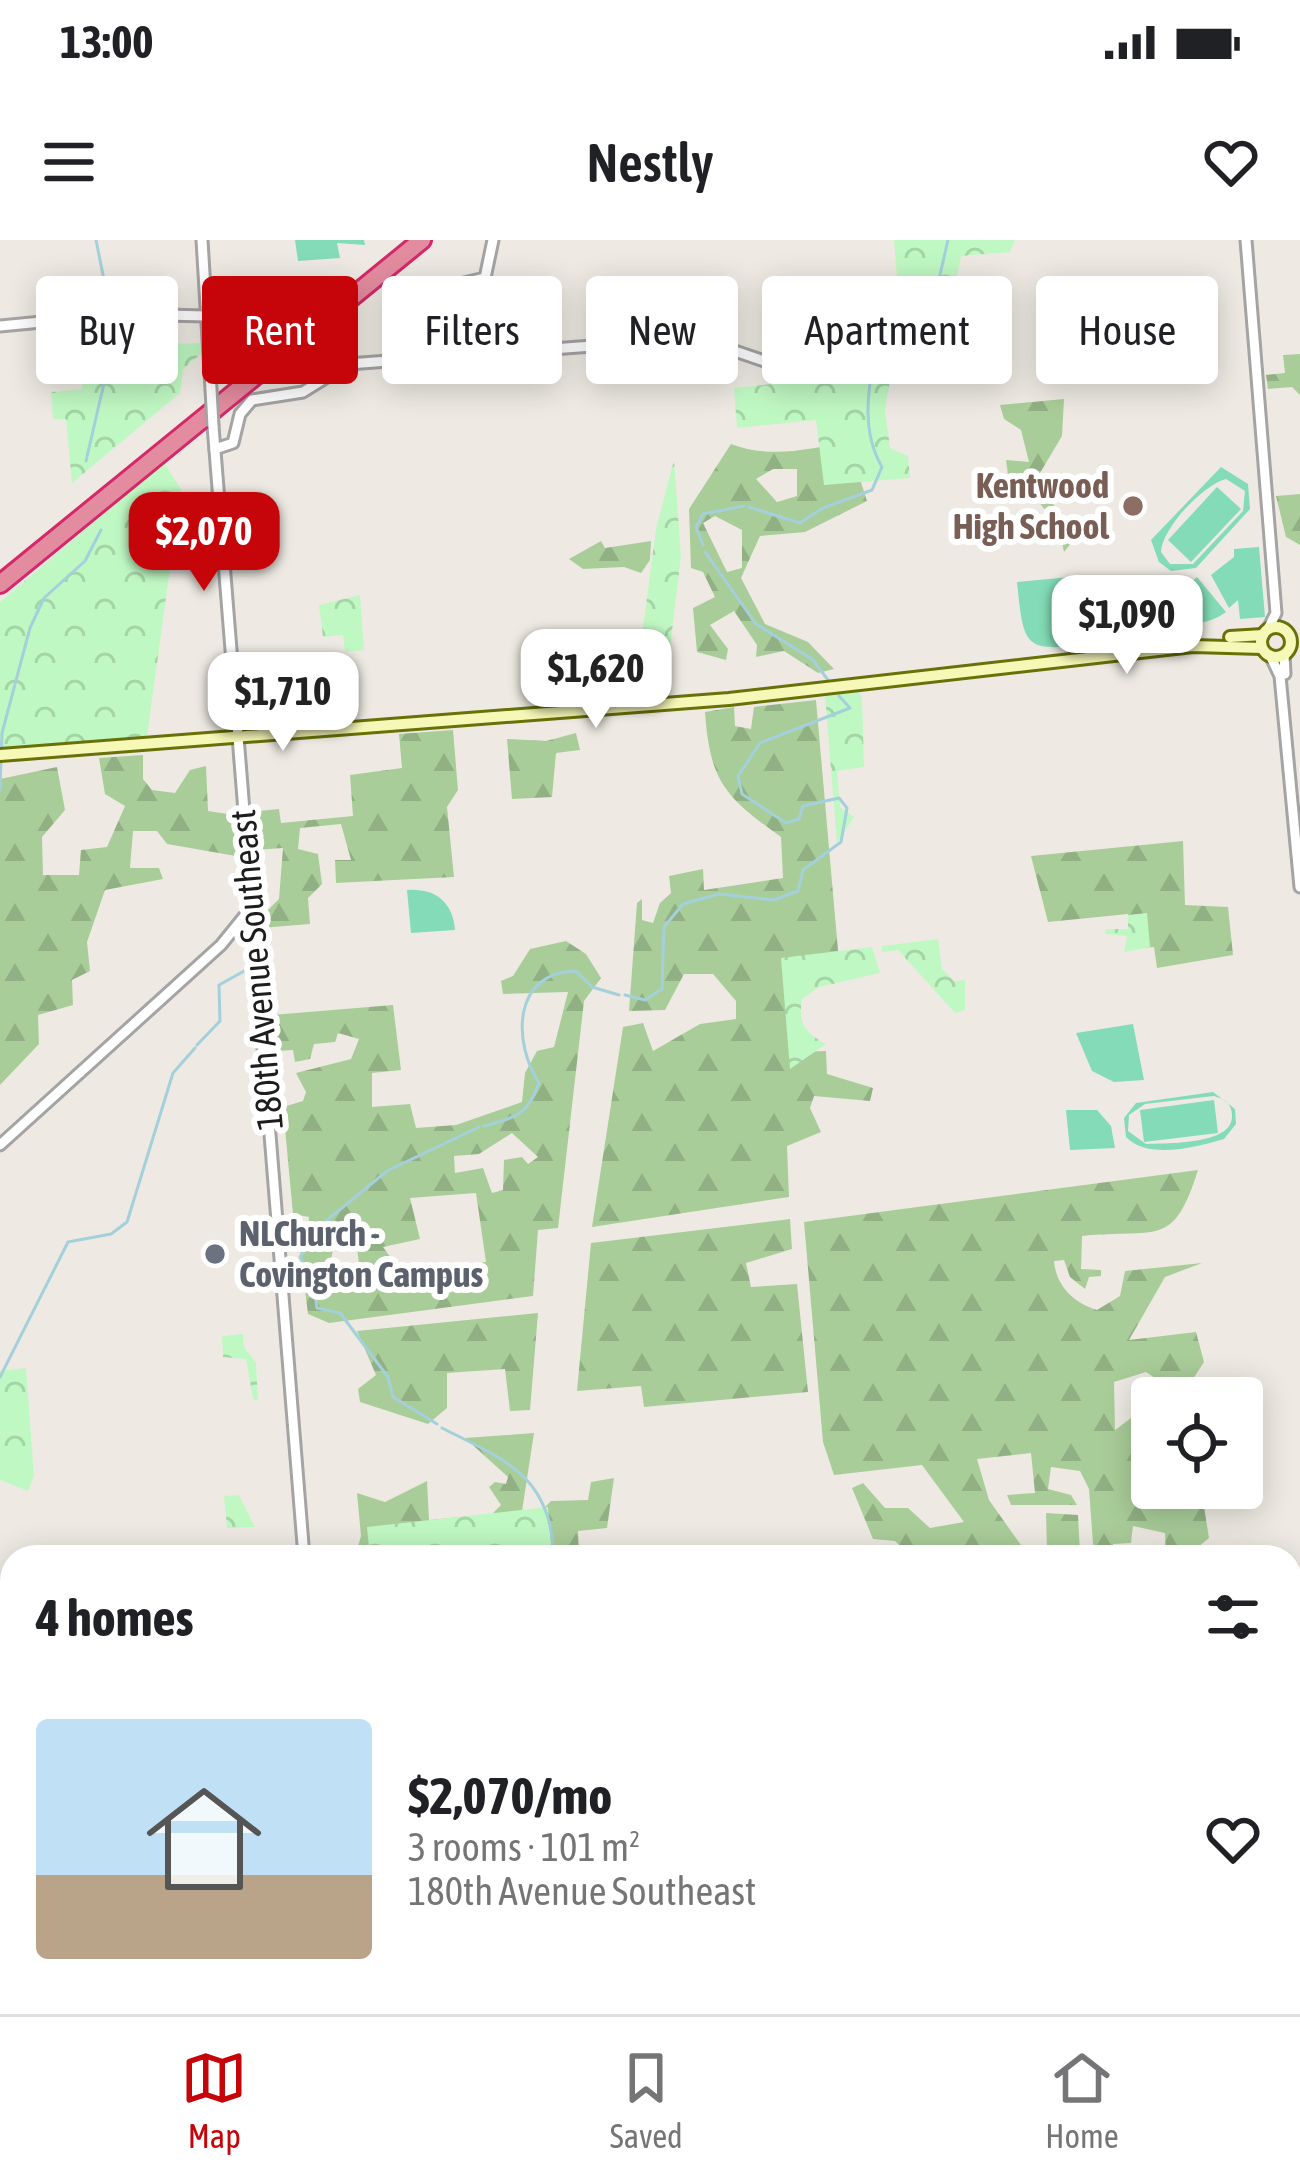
<!DOCTYPE html>
<html lang="en">
<head>
<meta charset="utf-8">
<style>
  body { margin:0; font-family:"Asap Condensed",sans-serif; background:#f6f6f6; color:#202124; height:100vh; display:flex; flex-direction:column; font-size:45px; white-space:nowrap }
  * { box-sizing:border-box; margin:0 }
  p { font-size:39px; color:#757577 }
  .icon { flex:none; width:66px; height:66px; fill:none; stroke:currentColor; stroke-width:2; stroke-linecap:round; stroke-linejoin:round }
  .map { position:relative; flex:1; overflow:hidden }
  .details { position:absolute; left:0px; top:1305px; width:1302px; height:471px; display:flex; flex-direction:column; background:#fff; border-radius:36px 36px 0 0; box-shadow:0 6px 30px #0003 }
  .details>* { flex:none }
  .banner { position:absolute; left:36px; top:36px; width:1230px; height:108px; display:flex; gap:24px }
  .tools { position:absolute; left:1131px; top:1137px; display:grid; gap:24px }
  .tools a { display:grid; place-items:center; width:132px; height:132px; border-radius:12px; background:#fff; box-shadow:0 6px 30px #0003; font-size:60px }
  .price { position:absolute; translate:-50% -102px; padding:0 27px; border-radius:24px; background:#fff; color:#222; font-size:39px; line-height:78px; filter:drop-shadow(0 3px 6px #0008) }
  .price::after { content:''; position:absolute; left:50%; top:72px; width:36px; height:27px; margin-left:-18px; background:inherit; clip-path:polygon(0 0,100% 0,50% 100%) }
  .price.active { background:#c5050a; color:#fff }
  ul { padding:0; list-style:none }
  li { display:flex; align-items:center; gap:36px; height:300px; padding:0 36px }
  li+li { border-top:3px solid #e0e0e0 }
  li span { display:grid; place-items:center; flex:none; width:336px; height:240px; border-radius:12px; color:#555 }
  li>.icon { margin-inline-start:auto }
  span .icon { width:144px; height:144px; fill:#fffc; stroke-width:1 }
  li b { font-size:51px }
  h2 { display:flex; justify-content:space-between; align-items:center; height:144px; padding:0 36px; font-size:51px }
  .tag { padding:0 42px; border-radius:12px; background:#fff; box-shadow:0 6px 30px #0003; font-size:42px; line-height:108px }
  .tag.active { background:#c5050a; color:#fff }
  .status { display:flex; justify-content:space-between; align-items:center; height:84px; padding:0 60px; background:#fff; direction:ltr }
  .status svg { height:33px; fill:currentColor }
  header { display:flex; justify-content:space-between; align-items:center; height:156px; padding:0 36px; background:#fff; font-size:54px; font-weight:600 }
  .tabs { display:flex; justify-content:space-around; align-items:center; height:168px; border-top:3px solid #e0e0e0; background:#fff; font-size:33px; color:#757577 }
  .tabs a { display:grid; justify-items:center; gap:6px }
  .tabs .active { color:#c5050a }
  .map>svg:first-child { display:block }
  .forest { fill:url(#forest-firs); fill-rule:evenodd }
  .wetland { fill:url(#wetland-marsh) }
  .cemetery { fill:url(#cemetery-stones) }
  .park { fill:url(#park-crowns) }
  .pitch { fill:#83dcb7; fill-rule:evenodd }
  .lines { fill:none; stroke-linecap:round; stroke-linejoin:round }
  .stream { stroke:#a4d0db; stroke-width:3 }
  .tertiary-casing { stroke:#a4a4a4; stroke-width:15 }
  .secondary-casing { stroke:#687107; stroke-width:16 }
  .motorway-casing { stroke:#d42868; stroke-width:22 }
  .tertiary { stroke:#fff; stroke-width:9 }
  .secondary { stroke:#f6f8b8; stroke-width:10 }
  .motorway { stroke:#e48c9f; stroke-width:16 }
  .tertiary-bridge-casing { stroke:#a4a4a4; stroke-width:15; stroke-linecap:butt }
  .tertiary-bridge { stroke:#fff; stroke-width:9 }
  .education-dot { fill:#8d6e63; stroke:#fff; stroke-width:4.5 }
  .worship-dot { fill:#6b7280; stroke:#fff; stroke-width:4.5 }
  .labels { text-anchor:middle; dominant-baseline:central; stroke-width:12; stroke-linejoin:round; paint-order:stroke }
  .education-label { font-size:36px; font-weight:bold; fill:#785e54; stroke:#fff; text-anchor:end }
  .street-label { font-size:36px; fill:#1d1d1d; stroke:#fff }
  .worship-label { font-size:36px; font-weight:bold; fill:#5b616d; stroke:#fff; text-anchor:start }
</style>
</head>
<body>
<div class="status"><b>13:00</b><svg viewBox="0 0 49 12"><path d="M0 12V9h3v3zM5 12V6h3v6zM10 12V3h3v9zM15 12V0h3v12zM26 1h20v11H26zM47 4h2v5h-2z"/></svg></div>
<header><svg class="icon" aria-label="menu" viewBox="0 0 24 24"><path d="M4 6h16M4 12h16M4 18h16"/></svg>Nestly<svg class="icon" aria-label="heart" viewBox="0 0 24 24"><path d="M12 20l-8-8c-3-5 5-10 8-4 3-6 11-1 8 4z"/></svg></header>
<div class="map">
<svg width="1300" height="1774" viewBox="0 0 1300 1774">
  <defs>
    <pattern id="forest-firs" width="22" height="20" patternUnits="userSpaceOnUse" patternTransform="scale(3)"><rect width="22" height="20" fill="#a9cd99"/><path d="M5 1l3.5 6h-7zM16 11l3.5 6h-7z" fill="#91b083"/></pattern>
    <pattern id="wetland-marsh" width="20" height="14" patternUnits="userSpaceOnUse" patternTransform="scale(3)"><rect width="20" height="14" fill="#c0dcce"/><path d="M1 5h8M5 5V1M11 12h8M15 12V8" fill="none" stroke="#a5bcb0"/></pattern>
    <pattern id="cemetery-stones" width="16" height="16" patternUnits="userSpaceOnUse" patternTransform="scale(3)"><rect width="16" height="16" fill="#a5c6a9"/><path d="M2 7V4a2 2 0 0 1 4 0v3zM10 15v-3a2 2 0 0 1 4 0v3z" fill="#8eaa91"/></pattern>
    <pattern id="park-crowns" width="20" height="18" patternUnits="userSpaceOnUse" patternTransform="scale(3)"><rect width="20" height="18" fill="#c0f8c3"/><path d="M2 6a3 3 0 1 1 6 0M12 15a3 3 0 1 1 6 0" fill="none" stroke="#a5d4a7"/></pattern>
  </defs>
  <rect width="100%" height="100%" fill="#eeeae3"/>
  <g class="forest">
    <polygon points="1300,114 1300,155 1292,147 1268,149 1266,135 1285,133 1283,115"/>
    <polygon points="1064,159 1062,196 1040,233 1042,250 1068,283 1072,302 1064,312 1059,289 1033,254 1011,257 1006,220 1029,222 1021,190 1004,179 1000,165"/>
    <path d="M848,202L867,261L805,292L760,296L741,338L765,384L808,402L834,429L818,433L784,411L756,417L757,405L734,371L710,385L728,409L726,420L697,412L693,368L715,357L703,332L691,328L689,269L731,204C770,219 808,209 848,202ZM773,229H797V256L777,262L756,239ZM715,276L742,290V328L727,332L703,283Z"/>
    <polygon points="1300,254 1300,305 1286,297 1276,256"/>
    <polygon points="601,301 605,308 651,301 650,320 641,333 624,327 583,329 569,319"/>
    <path d="M816,460L840,733L797,748L800,812L826,811L827,834L873,848L870,861L814,856L810,868L821,892L787,906L789,957L592,987L623,787L643,783L653,811L700,784L736,779V761L713,734H684L665,770L629,771L637,663L642,659V680L653,683L660,663L671,653L669,636L703,629L704,650L783,638L781,597C725,557 710,542 705,472L734,467L735,486L751,489L754,467Z"/>
    <polygon points="453,490 458,550 447,567 454,637 336,643 335,620 351,620 341,584 300,588 298,609 318,614 322,644 308,658 310,684 261,688 260,678 279,659 283,608 253,610 249,572 279,569 281,583 353,576 350,535 402,528 399,494"/>
    <polygon points="576,493 580,510 556,513 552,557 512,559 507,499 546,501"/>
    <polygon points="143,515 143,539 152,550 175,553 190,530 206,526 208,571 234,575 236,616 167,604 157,591 133,591 130,628 159,628 163,639 105,650 87,702 90,731 72,740 73,765 38,775 39,804 0,845 0,539 57,527 65,570 42,597 43,635 79,635 81,610 107,607 125,566 105,554 99,518"/>
    <polygon points="1183,601 1185,665 1228,667 1233,715 1157,728 1154,707 1132,709 1128,674 1048,682 1031,616"/>
    <path d="M566,701L586,714L601,738L584,761L558,988L538,990L533,1056L329,1083L308,1074L300,1009L306,1003L309,977L293,974L283,867L303,861L306,852L296,833L351,819L359,799L338,793L335,802L314,804L310,819L295,822L293,810L276,811L272,775L393,765L401,830L372,833V867L410,864L416,888L456,885L522,862L525,833L537,811L554,807L568,752L503,754L501,741L513,736L530,709ZM512,893L538,917L528,924L522,917L504,920L503,950L492,953L483,928L455,933L454,916L479,914ZM476,953L486,1022L400,1030L383,1007L420,999L410,958ZM337,986L355,987L359,1025L350,1045L327,1044Z"/>
    <path d="M1198,930C1173,1010 1157,988 1082,996L1081,1029L1101,1030V1036L1089,1037L1085,1049L1070,1037L1064,1020L1054,1021C1056,1046 1074,1063 1097,1070L1120,1056L1125,1031L1202,1023L1165,1037L1129,1100L1196,1092L1204,1122L1193,1139L1173,1150L1146,1132L1114,1142L1115,1190L1135,1175H1152V1248H1201L1209,1298L1186,1317H1166L1165,1293L1133,1286L1131,1303L1113,1304L1114,1317H1094L1089,1249L1080,1231L1051,1227L1048,1249L1071,1255L1077,1265H1011L1007,1255L1035,1253L1031,1213L977,1219L989,1260L1028,1315L1047,1309L1046,1273L1078,1275L1080,1313L1074,1317H912L895,1301L873,1299L852,1248L863,1243L885,1268H908L930,1288L964,1282L922,1225L834,1235L823,1202L804,982Z"/>
    <polygon points="790,979 792,1009 746,1023 751,1047 797,1044 808,1152 644,1167 641,1146 577,1151 591,1003"/>
    <polygon points="538,1073 530,1170 510,1171 505,1129 447,1133 447,1168 428,1184 360,1162 358,1149 376,1135 357,1091"/>
    <polygon points="534,1193 515,1317 355,1317 361,1296 357,1253 385,1262 427,1241 429,1280 492,1274 501,1265 489,1247 495,1242 506,1244 508,1237 465,1198"/>
    <polygon points="614,1238 607,1288 578,1291 579,1317 550,1317 545,1267 551,1261 588,1260 591,1242"/>
    <polygon points="323,1764 405,1764 406,1774 324,1774"/>
  </g>
  <polygon class="wetland" points="950,1764 1112,1764 1115,1774 960,1774"/>
  <polygon class="cemetery" points="12,1572 12,1764 79,1764 80,1774 0,1774 0,1573"/>
  <g class="park">
    <polygon points="894,0 1015,0 1010,12 961,16 956,42 946,49 945,67 937,68 938,79 902,83 898,102 860,106 867,86 865,65 874,64 873,51 898,48"/>
    <polygon points="201,103 202,113 183,129 180,153 72,243 66,179 53,179 51,152 82,149 79,107"/>
    <polygon points="895,112 885,169 890,208 908,216 910,238 824,245 816,180 737,188 734,148 841,137 841,122"/>
    <polygon points="674,220 681,316 668,425 658,419 638,426 656,289"/>
    <polygon points="164,223 181,249 147,496 0,510 0,362"/>
    <polygon points="360,355 364,410 345,412 343,395 323,397 319,365"/>
    <polygon points="668,431 664,455 634,457 636,434 660,438"/>
    <polygon points="858,452 862,457 864,527 837,531 840,567 854,577 837,603 825,456"/>
    <polygon points="1147,673 1150,707 1124,712 1127,696 1105,694 1106,689 1128,689 1128,675"/>
    <polygon points="938,699 942,729 954,741 965,740 965,770 955,773 898,710 882,712 882,706"/>
    <path d="M872,707L880,733L819,747L802,759C798,783 804,792 826,804L790,829L781,718Z"/>
    <polygon points="243,1094 244,1107 256,1123 258,1161 253,1159 246,1119 223,1117 222,1096"/>
    <polygon points="26,1128 34,1236 28,1251 0,1240 0,1131"/>
    <polygon points="239,1255 255,1287 227,1288 224,1256"/>
    <polygon points="548,1267 552,1317 370,1317 367,1287"/>
  </g>
  <g class="pitch">
    <polygon points="295,0 364,0 365,5 337,3 340,18 298,21"/>
    <path d="M1221,227L1248,244L1250,269L1196,328L1171,331L1159,322L1151,300ZM1226,239L1245,251L1243,271L1193,324H1170L1161,312C1162,288 1203,245 1226,239Z"/>
    <polygon points="1217,247 1241,269 1191,322 1168,300"/>
    <polygon points="1259,307 1265,377 1240,379 1238,360 1229,368 1211,335 1234,317 1234,309"/>
    <path d="M1081,336L1088,341L1091,404C1024,412 1024,409 1017,342Z"/>
    <path d="M1197,337L1226,372C1204,388 1181,386 1163,367Z"/>
    <path d="M407,650C435,648 453,662 455,690L411,693Z"/>
    <polygon points="1133,784 1144,840 1114,842 1092,831 1076,793"/>
    <path d="M1213,852L1235,869L1236,884L1224,899C1197,907 1147,920 1126,897L1124,878L1136,863ZM1214,856C1224,859 1232,863 1232,876C1233,905 1167,903 1146,904L1128,891L1129,875L1145,864Z"/>
    <polygon points="1214,860 1218,893 1144,902 1140,870"/>
    <polygon points="1066,870 1097,870 1111,886 1115,908 1070,910"/>
  </g>
  <g class="lines">
    <g class="stream">
      <polyline points="96,0 110,70"/>
      <polyline points="879,103 880,81 926,39 939,39 948,0"/>
      <polyline points="86,221 114,100 111,79"/>
      <path d="M749,267L800,283L823,268L872,250L882,227C862,193 867,153 875,115"/>
      <polyline points="703,305 696,287 703,274 744,266"/>
      <polyline points="705,312 756,384 812,419 828,440"/>
      <polyline points="0,550 2,493 30,388 44,358 85,321 101,290"/>
      <polyline points="625,755 645,760 662,749 664,687 683,664 719,654 774,660 798,651 803,630 841,602 847,568 839,558 803,566 799,579 786,583 742,554 738,536 760,503 850,468 839,456"/>
      <polyline points="197,805 220,781 219,745 246,730"/>
      <path d="M484,886C516,877 527,876 539,843C512,801 513,732 576,731L592,747L619,755"/>
      <polyline points="0,1137 68,1002 111,994 127,982 173,833 195,808"/>
      <polyline points="437,1184 393,1157 388,1137 340,1073 317,1068 313,1041 300,1017 326,981 387,931 479,887"/>
      <path d="M442,1188C507,1221 550,1235 554,1317"/>
      <polyline points="0,1520 12,1529"/>
      <polyline points="966,1764 977,1774"/>
      <polyline points="886,1774 898,1764"/>
    </g>
    <g class="tertiary-casing">
      <g id="tertiary">
        <polyline points="202,0 211,149"/>
        <polyline points="1246,0 1276,373 1268,389"/>
        <polyline points="0,86 124,74 206,76"/>
        <polyline points="434,117 429,58 434,50 485,38 493,0"/>
        <polyline points="213,186 304,1317"/>
        <polyline points="215,209 233,203 240,174 252,160 303,152 348,124 660,101 732,110 764,121 966,100"/>
        <polyline points="1270,415 1280,436 1300,647"/>
        <polyline points="1284,415 1285,434"/>
        <polyline points="0,905 221,705 251,668"/>
      </g>
    </g>
    <g class="secondary-casing">
      <g id="secondary">
        <circle cx="1276" cy="402" r="15"/>
        <polyline points="1230,397 1263,395"/>
        <polyline points="0,515 729,459 1193,406 1262,408"/>
        <polyline points="1290,1445 1300,1444"/>
        <polyline points="0,1567 12,1566"/>
      </g>
    </g>
    <g class="motorway-casing">
      <polyline id="motorway" points="0,344 422,0"/>
    </g>
    <use href="#tertiary" class="tertiary"/>
    <use href="#secondary" class="secondary"/>
    <use href="#motorway" class="motorway"/>
    <g class="tertiary-bridge-casing">
      <polyline id="tertiary-bridge" points="211,149 213,186"/>
    </g>
    <use href="#tertiary-bridge" class="tertiary-bridge"/>
  </g>
  <circle class="education-dot" cx="1133" cy="266" r="12"/>
  <circle class="worship-dot" cx="215" cy="1014" r="12"/>
  <g class="labels">
    <g class="education-label">
      <text x="1109" y="245">Kentwood<tspan x="1109" dy="41">High School</tspan></text>
    </g>
    <g class="street-label">
      <text transform="translate(256 730) rotate(-95)">180th Avenue Southeast</text>
    </g>
    <g class="worship-label">
      <text x="239" y="993">NLChurch -<tspan x="239" dy="41">Covington Campus</tspan></text>
    </g>
  </g>
</svg>
<div class="tools">
<a><svg class="icon" aria-label="locate" viewBox="0 0 24 24"><circle cx="12" cy="12" r="6"/><path d="M12 2v4M12 18v4M2 12h4M18 12h4"/></svg></a>
</div>
<b class="price active" style="left:204px;top:354px">$2,070</b>
<b class="price" style="left:1127px;top:437px">$1,090</b>
<b class="price" style="left:596px;top:491px">$1,620</b>
<b class="price" style="left:283px;top:514px">$1,710</b>
<div class="banner">
<a class="tag">Buy</a>
<a class="tag active">Rent</a>
<a class="tag">Filters</a>
<a class="tag">New</a>
<a class="tag">Apartment</a>
<a class="tag">House</a>
</div>
<section class="details">
<h2>4 homes<svg class="icon" aria-label="filters" viewBox="0 0 24 24"><path d="M4 7h16M4 17h16"/><circle cx="9" cy="7" r="2"/><circle cx="15" cy="17" r="2"/></svg></h2>
<ul>
<li><span style="background:linear-gradient(#bfe0f5 65%,#b9a48a 0)"><svg class="icon" aria-label="home" viewBox="0 0 24 24"><path d="M3 11l9-7 9 7M6 9v11h12V9"/></svg></span><div><b>$2,070/mo</b><p>3 rooms · 101 m²</p><p>180th Avenue Southeast</p></div><svg class="icon" aria-label="heart" viewBox="0 0 24 24"><path d="M12 20l-8-8c-3-5 5-10 8-4 3-6 11-1 8 4z"/></svg></li>
</ul>
</section>
</div>
<nav class="tabs">
<a class="active"><svg class="icon" aria-label="map" viewBox="0 0 24 24"><path d="M3 6l6-2 6 2 6-2v14l-6 2-6-2-6 2zM9 4v14M15 6v14"/></svg>Map</a>
<a><svg class="icon" aria-label="saved" viewBox="0 0 24 24"><path d="M7 4h10v16l-5-4-5 4z"/></svg>Saved</a>
<a><svg class="icon" aria-label="home" viewBox="0 0 24 24"><path d="M3 11l9-7 9 7M6 9v11h12V9"/></svg>Home</a>
</nav>
</body>
</html>
